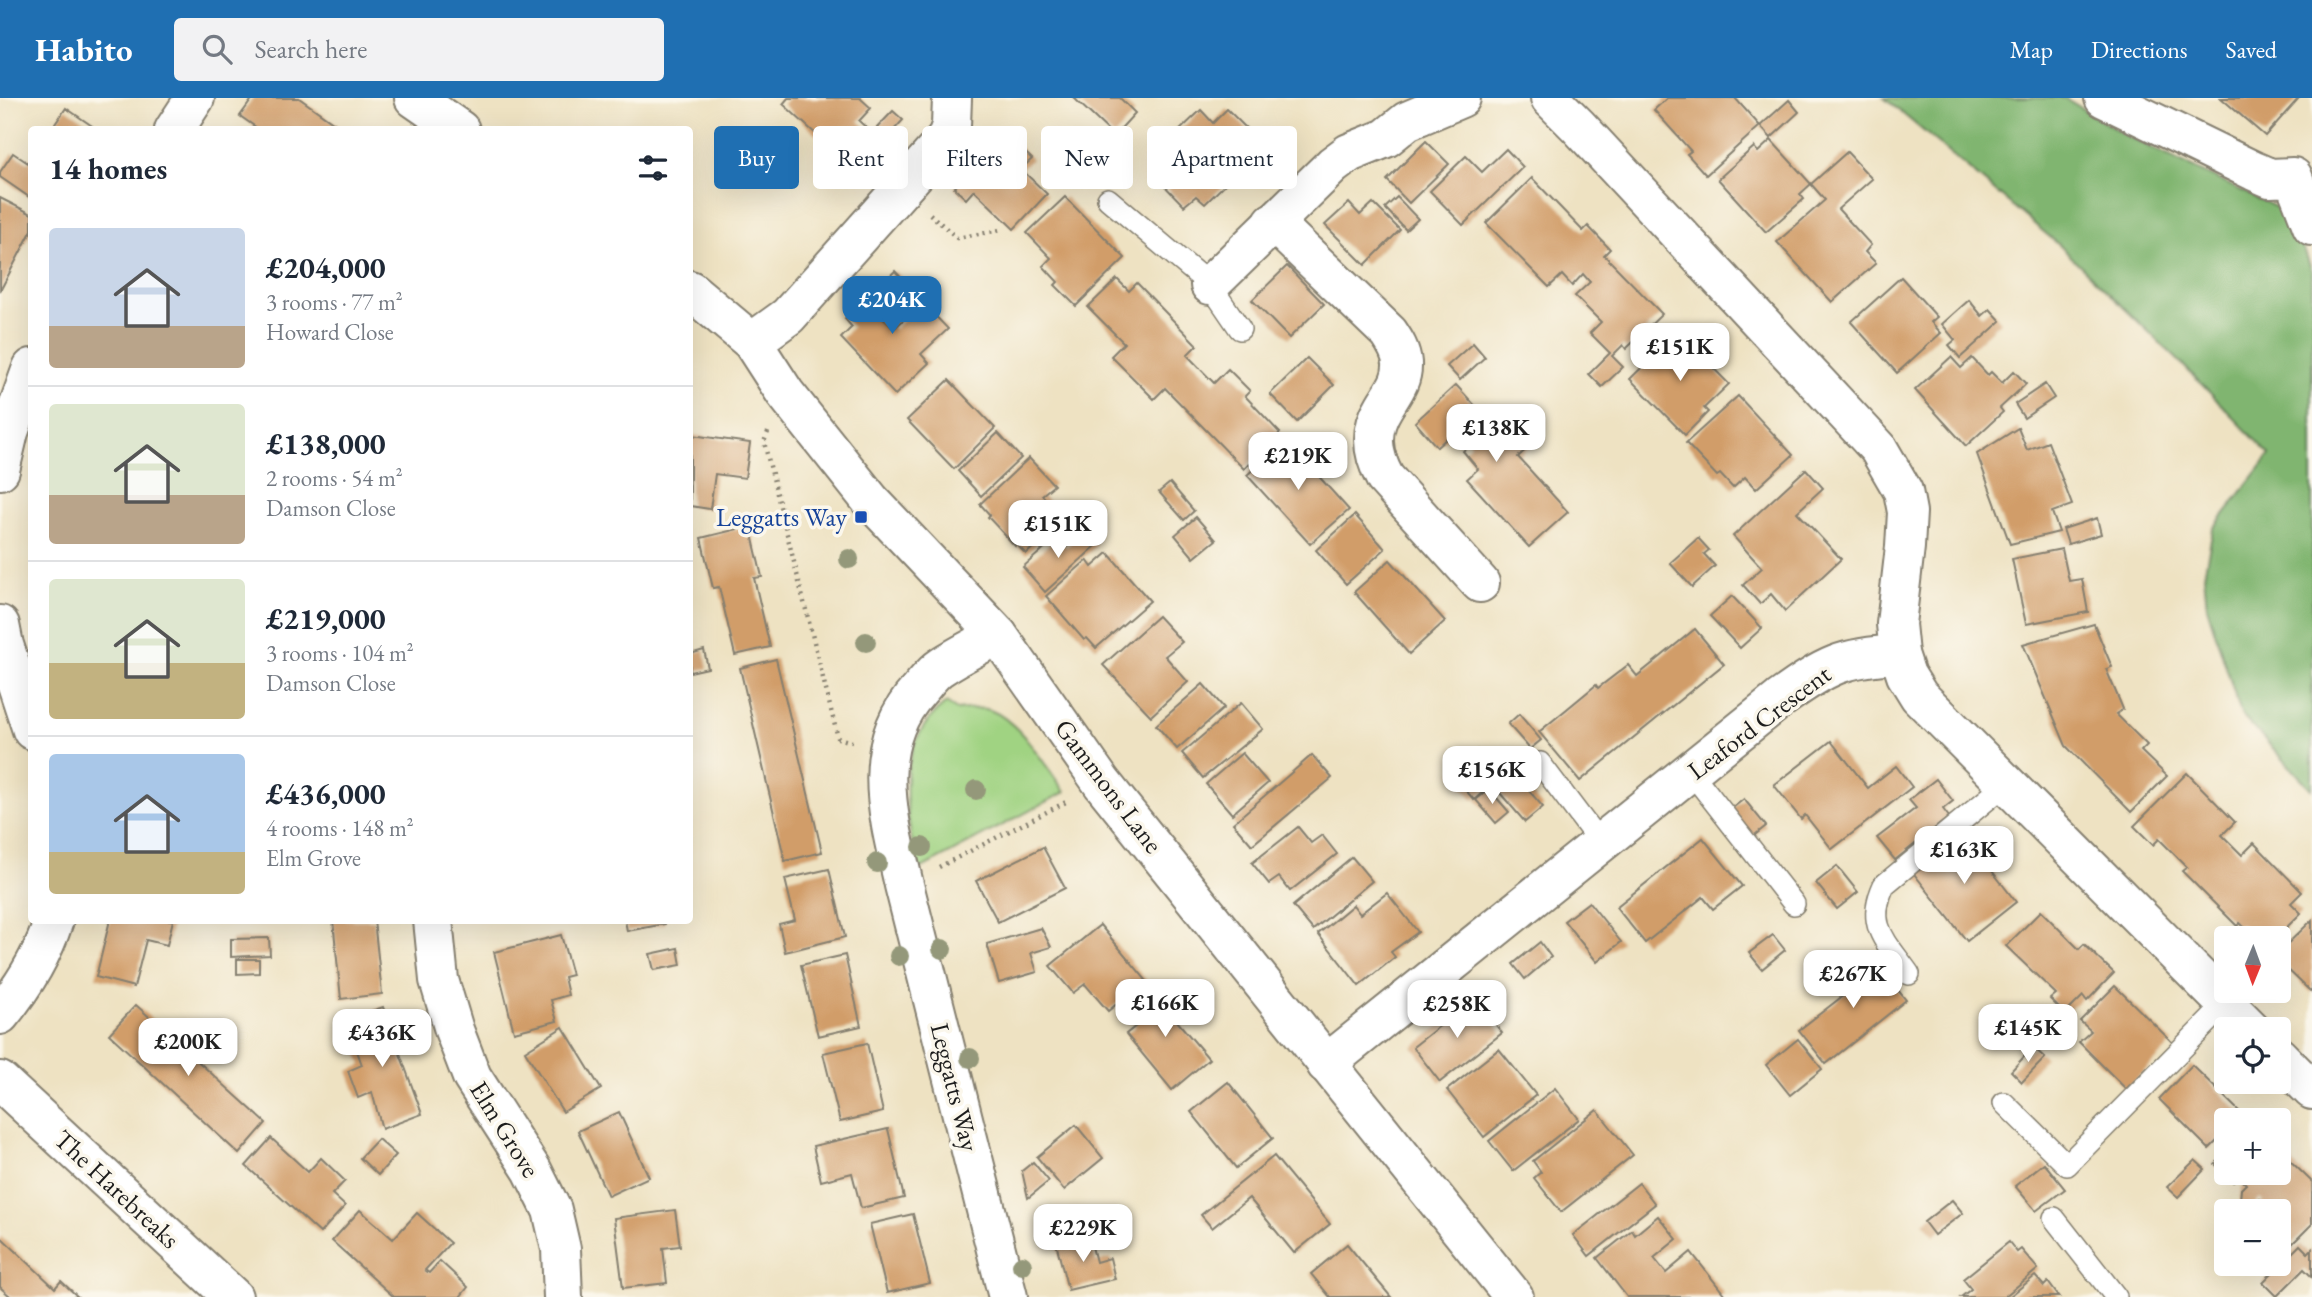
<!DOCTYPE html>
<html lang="en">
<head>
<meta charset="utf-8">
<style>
  body { margin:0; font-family:"EB Garamond",serif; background:#f2f2f3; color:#1f2937; height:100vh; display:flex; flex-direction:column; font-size:26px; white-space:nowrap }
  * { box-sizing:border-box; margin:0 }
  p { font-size:23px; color:#747a83 }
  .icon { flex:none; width:38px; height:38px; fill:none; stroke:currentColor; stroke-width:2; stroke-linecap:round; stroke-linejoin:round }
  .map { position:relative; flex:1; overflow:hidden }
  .drawer { position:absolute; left:28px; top:28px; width:665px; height:798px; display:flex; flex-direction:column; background:#fff; border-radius:7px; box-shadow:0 7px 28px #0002 }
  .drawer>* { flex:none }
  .banner { position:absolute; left:714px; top:28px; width:665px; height:63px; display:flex; gap:14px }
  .needle { width:46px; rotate:181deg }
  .fabs { position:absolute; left:2214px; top:828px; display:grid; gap:14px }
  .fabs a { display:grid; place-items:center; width:77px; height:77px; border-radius:7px; background:#fff; box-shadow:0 7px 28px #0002; font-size:35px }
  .price { position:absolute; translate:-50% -60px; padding:0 16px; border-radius:14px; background:#fff; color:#222; font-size:23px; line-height:46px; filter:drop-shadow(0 2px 4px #0008) }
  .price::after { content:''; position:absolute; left:50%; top:42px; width:21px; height:16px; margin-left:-10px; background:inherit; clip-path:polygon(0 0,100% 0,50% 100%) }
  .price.on { background:#1f6fb2; color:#fff }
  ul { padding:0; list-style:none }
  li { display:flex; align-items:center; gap:21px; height:175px; padding:0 21px }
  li+li { border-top:2px solid #e0e1e3 }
  li span { display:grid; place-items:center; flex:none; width:196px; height:140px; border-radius:7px; color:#555 }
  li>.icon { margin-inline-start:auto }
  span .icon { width:84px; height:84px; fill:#fffc; stroke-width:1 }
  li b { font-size:30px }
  h2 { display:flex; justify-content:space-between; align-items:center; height:84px; padding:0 21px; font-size:30px }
  .tag { padding:0 24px; border-radius:7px; background:#fff; box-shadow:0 7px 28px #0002; font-size:24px; line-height:63px }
  .tag.on { background:#1f6fb2; color:#fff }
  header { display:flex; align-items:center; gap:42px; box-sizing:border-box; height:98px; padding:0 35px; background:#1f6fb2; color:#fff }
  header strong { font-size:33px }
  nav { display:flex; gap:38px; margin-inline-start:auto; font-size:24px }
  .search { width:490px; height:63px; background:#f2f2f3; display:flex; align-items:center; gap:18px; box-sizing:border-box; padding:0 24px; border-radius:7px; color:#747a83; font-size:26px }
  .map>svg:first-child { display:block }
  .green { fill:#a0d382; stroke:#5e784f; stroke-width:2 }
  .forest { fill:#80b570; stroke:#4e6846; stroke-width:2 }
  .building { fill:#d19d69 }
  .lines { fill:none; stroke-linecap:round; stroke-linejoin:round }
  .service-casing { stroke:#857f6f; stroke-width:24 }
  .minor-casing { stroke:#857f6f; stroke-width:42 }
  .path { stroke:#857f6f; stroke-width:4.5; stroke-dasharray:2 5; stroke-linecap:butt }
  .service { stroke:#fff; stroke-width:21 }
  .minor { stroke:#fff; stroke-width:38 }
  .tree { fill:#94987a }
  .transit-dot { fill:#1a4fb4; stroke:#fbf7ec; stroke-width:2.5 }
  .labels { text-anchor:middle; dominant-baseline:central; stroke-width:7; stroke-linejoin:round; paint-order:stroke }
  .transit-label { font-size:26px; fill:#164399; stroke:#fbf7ec; text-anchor:end }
  .street-label { font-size:26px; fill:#1c1c1c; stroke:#fbf7ec }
</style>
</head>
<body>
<header>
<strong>Habito</strong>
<div class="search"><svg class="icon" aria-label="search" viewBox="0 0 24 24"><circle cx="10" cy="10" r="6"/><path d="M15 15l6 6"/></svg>Search here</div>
<nav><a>Map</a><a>Directions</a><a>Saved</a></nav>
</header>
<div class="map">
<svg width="2312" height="1199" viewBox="0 0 2312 1199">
  <rect width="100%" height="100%" fill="#fbf7ec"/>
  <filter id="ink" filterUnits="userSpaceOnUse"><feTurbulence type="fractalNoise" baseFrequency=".0143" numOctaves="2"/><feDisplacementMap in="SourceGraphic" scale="14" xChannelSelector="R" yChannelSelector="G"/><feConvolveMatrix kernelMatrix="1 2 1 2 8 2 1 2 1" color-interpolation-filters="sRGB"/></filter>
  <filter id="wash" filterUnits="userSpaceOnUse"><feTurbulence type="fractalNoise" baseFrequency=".00686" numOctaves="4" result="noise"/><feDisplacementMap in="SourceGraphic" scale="28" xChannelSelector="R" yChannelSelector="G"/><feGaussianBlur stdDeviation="1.57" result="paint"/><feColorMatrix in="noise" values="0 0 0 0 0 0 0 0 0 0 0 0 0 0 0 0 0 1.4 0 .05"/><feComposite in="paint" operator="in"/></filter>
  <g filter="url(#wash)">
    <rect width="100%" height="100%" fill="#eee2c2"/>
    <path class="green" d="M946,605L957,612C968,611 979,609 990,612C1020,623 1046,669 1065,694L918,772C905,713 892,647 946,605Z"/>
    <polygon class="forest" points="1884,0 2065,0 2127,38 2284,113 2299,138 2312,173 2312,692 2241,616 2207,509 2204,477 2213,431 2270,357 2179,263 2057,145"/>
    <g id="blocks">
      <g class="building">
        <polygon points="253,0 299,0 344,32 260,32 240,18"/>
        <polygon points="788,0 860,0 871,10 859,23 872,35 893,13 903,22 893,33 901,40 864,80 783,6"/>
        <polygon points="1074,0 1120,0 1135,15 1114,38"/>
        <polygon points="1667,0 1735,0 1760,28 1706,77 1687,56 1691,53 1654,12"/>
        <polygon points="2221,0 2299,0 2265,38"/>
        <polygon points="1789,2 1799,14 1771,40 1760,28"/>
        <polygon points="66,10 98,32 51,32"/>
        <polygon points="1227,11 1255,39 1243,51 1251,61 1205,106 1196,98 1184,108 1157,80 1191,46 1179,33 1201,12 1213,25"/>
        <polygon points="1006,36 1032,61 1021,71 1047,96 1014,131 974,92 966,101 954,90"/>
        <polygon points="1771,42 1811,86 1800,96 1804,101 1766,134 1718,81 1754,49 1758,54"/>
        <polygon points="1426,43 1449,66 1409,105 1387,82"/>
        <polygon points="1506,51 1523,69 1463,127 1430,93 1466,58 1482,74"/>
        <polygon points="1847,54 1872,81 1838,111 1871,147 1865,154 1876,165 1832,204 1777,144 1825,102 1811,86"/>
        <polygon points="13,55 28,65 32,60 32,101 0,79 0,74"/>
        <polygon points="1532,80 1583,133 1588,128 1610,151 1604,157 1662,216 1626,251 1623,247 1612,258 1623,269 1602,289 1589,276 1610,255 1590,235 1601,224 1575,198 1590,184 1583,176 1572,188 1562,177 1549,189 1486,125"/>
        <polygon points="1065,99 1125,160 1076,208 1055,187 1058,184 1043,168 1051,160 1027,135"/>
        <polygon points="1397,99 1418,121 1406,132 1385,110"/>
        <polygon points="0,100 32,116 32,132 0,193"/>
        <polygon points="1349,105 1360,117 1373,105 1400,132 1365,167 1325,127"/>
        <polygon points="1287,168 1324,206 1289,240 1252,202"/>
        <polygon points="895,173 908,187 878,216 894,231 922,204 948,231 921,256 929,265 895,297 841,240 852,229 845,221"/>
        <polygon points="1901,179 1937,219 1931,224 1941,235 1897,275 1851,224"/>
        <polygon points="1117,181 1129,193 1137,185 1197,247 1187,257 1214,285 1228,271 1250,293 1245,298 1280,335 1244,371 1165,290 1154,301 1111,258 1124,245 1088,209"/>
        <polygon points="1969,202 1982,218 1990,211 2001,223 1960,260 1949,247 1955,242 1942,226"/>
        <polygon points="1678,234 1729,286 1704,310 1708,314 1685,337 1630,281"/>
        <polygon points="1473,245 1485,259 1460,282 1447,268"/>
        <polygon points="1951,259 1961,270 1972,260 1988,277 1991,274 2002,285 2014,273 2026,286 2000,310 2003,314 1966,348 1915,292"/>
        <polygon points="1307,260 1334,287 1297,324 1270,296"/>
        <polygon points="949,282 995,330 954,371 907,322"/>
        <polygon points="2045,286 2054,300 2024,320 2015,306"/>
        <polygon points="1456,287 1479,312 1483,309 1501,328 1512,319 1534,344 1518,359 1568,414 1529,449 1467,381 1478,371 1463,353 1471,346 1457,331 1437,349 1415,324"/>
        <polygon points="1738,298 1793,357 1756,391 1745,379 1733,390 1720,376 1717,378 1686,345"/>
        <polygon points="2018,330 2027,352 2048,344 2072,407 2052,414 2059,434 2010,446 1977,356"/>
        <polygon points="998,335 1021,360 981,398 958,373"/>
        <polygon points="692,337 750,345 745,380 715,376 710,411 690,408 690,345"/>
        <polygon points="1286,342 1349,412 1310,446 1247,377"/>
        <polygon points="1029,360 1054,387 1042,397 1064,421 1026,456 1016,446 1015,448 988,419 990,417 980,406"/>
        <polygon points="1806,371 1823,390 1797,414 1841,461 1785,513 1771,496 1760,506 1743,487 1762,470 1733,438"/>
        <polygon points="1170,385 1194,413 1184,422 1159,394"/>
        <polygon points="1355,417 1385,451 1346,486 1316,452"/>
        <polygon points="1196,419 1216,442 1194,460 1175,437"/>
        <polygon points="2097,420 2101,436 2068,446 2063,431"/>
        <polygon points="750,428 762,479 754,480 770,549 735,557 719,489 713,490 701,440"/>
        <polygon points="1084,433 1097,447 1045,494 1023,469 1057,439 1066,449"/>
        <polygon points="1698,440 1709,452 1704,456 1715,468 1692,489 1670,465"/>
        <polygon points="2062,451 2069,483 2082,481 2088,514 2026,526 2012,461"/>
        <polygon points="1108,455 1150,503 1096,550 1087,540 1084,542 1046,498 1087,462 1092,469"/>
        <polygon points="1390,462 1445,523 1409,556 1354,494"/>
        <polygon points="1732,498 1762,530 1740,550 1710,518"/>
        <polygon points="1158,518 1182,544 1165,558 1188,584 1151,618 1103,567"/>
        <polygon points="2094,526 2112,569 2106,571 2123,611 2116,616 2147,647 2141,653 2167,678 2131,714 2066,648 2023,546"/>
        <polygon points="1695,531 1724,566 1580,683 1539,634 1596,587 1598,590 1628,567 1637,578"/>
        <polygon points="704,552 708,570 690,574 690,556"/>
        <polygon points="776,561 822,754 785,763 740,570"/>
        <polygon points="1203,586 1224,610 1177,651 1156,627"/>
        <polygon points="1241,605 1263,631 1203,680 1182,655"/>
        <polygon points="1519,616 1541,642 1530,651 1508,626"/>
        <polygon points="1831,643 1868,690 1896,668 1912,689 1832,751 1805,717 1801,721 1774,687"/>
        <polygon points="1477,652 1500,679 1474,702 1451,675"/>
        <polygon points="1242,655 1268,685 1232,716 1206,686"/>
        <polygon points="1312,657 1332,680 1252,747 1233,725"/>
        <polygon points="1512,673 1543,709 1525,724 1494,688"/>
        <polygon points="2187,675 2235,724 2222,737 2242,757 2254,745 2302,794 2291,805 2301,815 2276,840 2255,840 2240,825 2237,828 2182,773 2187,769 2159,741 2153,747 2134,728"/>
        <polygon points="1936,681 1953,703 1943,711 1949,719 1895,762 1877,740 1916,710 1909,702"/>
        <polygon points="1489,691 1509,714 1496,725 1476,702"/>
        <polygon points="1744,701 1766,728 1751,740 1730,712"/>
        <polygon points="1298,729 1311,745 1322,737 1337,756 1290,793 1279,779 1269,786 1252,765"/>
        <polygon points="1961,733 2016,804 1967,843 1911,772"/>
        <polygon points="1703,740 1742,788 1713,811 1703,799 1645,845 1616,809"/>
        <polygon points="1043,749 1065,790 998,824 976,783"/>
        <polygon points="1352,759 1372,783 1313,832 1293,808"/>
        <polygon points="1837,768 1858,794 1837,811 1816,785"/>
        <polygon points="829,771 845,839 785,854 779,826 795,822 785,781"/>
        <polygon points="1387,795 1418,834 1391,854 1395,859 1359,888 1318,836 1353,807 1360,816"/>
        <polygon points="1589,804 1621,844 1597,864 1564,823"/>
        <polygon points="2041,813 2079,851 2084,846 2114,875 2087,903 2083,898 2065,916 2050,901 2056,896 2006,848"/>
        <polygon points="110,822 173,822 167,847 146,842 134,889 96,879"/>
        <polygon points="333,822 374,822 382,896 341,901"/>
        <polygon points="625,822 665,822 665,826 627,833"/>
        <polygon points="2312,822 2312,895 2278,862 2278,855"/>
        <polygon points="1100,827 1146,882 1108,913 1085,886 1073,895 1050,868"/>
        <polygon points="1041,830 1051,849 1031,855 1037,874 999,885 987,846"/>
        <polygon points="561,837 572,877 564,879 568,897 551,902 557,923 514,934 494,854"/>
        <polygon points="1773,837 1785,852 1762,871 1749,855"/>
        <polygon points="269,840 270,857 231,859 231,841"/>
        <polygon points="1540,844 1551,859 1525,881 1513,866"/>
        <polygon points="678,850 681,867 654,872 650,856"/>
        <polygon points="1869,856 1906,902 1826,966 1799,932 1853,890 1842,877"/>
        <polygon points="845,857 861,928 818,938 801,867"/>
        <polygon points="237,861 259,861 259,875 237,876"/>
        <polygon points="1163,888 1179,909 1171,916 1209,961 1172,992 1126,936 1136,928 1128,917"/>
        <polygon points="2115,888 2173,945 2126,991 2079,944 2091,933 2080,923"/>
        <polygon points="1475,900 1502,935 1440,984 1413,949"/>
        <polygon points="136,907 177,944 189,931 204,944 191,957 266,1025 239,1056 109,936"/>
        <polygon points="383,909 422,1016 382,1031 372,994 358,1000 348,973 362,967 346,922"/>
        <polygon points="563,929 601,991 563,1014 525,953"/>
        <polygon points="1798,941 1822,971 1790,997 1766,967"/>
        <polygon points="867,945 883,1014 840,1024 823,955"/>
        <polygon points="2033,949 2045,960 2022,984 2011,973"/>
        <polygon points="1499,951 1536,997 1484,1039 1447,992"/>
        <polygon points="2192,967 2243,1017 2238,1022 2226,1022 2226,1034 2209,1051 2159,1001"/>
        <polygon points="1228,984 1273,1040 1236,1070 1191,1014"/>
        <polygon points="1555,990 1579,1021 1513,1073 1489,1043"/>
        <polygon points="1597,1012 1633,1057 1561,1114 1534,1080 1541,1074 1533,1063"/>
        <polygon points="619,1014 649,1079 608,1098 578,1033"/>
        <polygon points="1076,1027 1103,1060 1064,1092 1037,1059"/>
        <polygon points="888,1031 904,1100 861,1110 852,1075 821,1083 813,1048"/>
        <polygon points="271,1040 308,1074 321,1060 345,1083 332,1096 345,1108 320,1135 246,1068"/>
        <polygon points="378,1041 396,1057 378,1077 360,1060"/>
        <polygon points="2278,1051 2312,1084 2312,1126 2285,1153 2278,1146 2278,1113 2254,1113 2264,1104 2260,1101 2255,1106 2245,1107 2240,1102 2241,1091 2246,1086 2238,1078 2233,1084 2215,1066 2226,1055 2226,1074 2278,1074"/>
        <polygon points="1274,1058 1330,1126 1294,1155 1249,1100 1212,1130 1201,1117"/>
        <polygon points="2195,1062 2205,1071 2178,1099 2167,1089"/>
        <polygon points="1033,1064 1049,1083 1028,1100 1022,1073"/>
        <polygon points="2044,1065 2065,1091 2036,1113 2015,1088"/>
        <polygon points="1639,1085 1655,1106 1589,1158 1573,1137"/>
        <polygon points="1952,1102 1963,1115 1934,1137 1924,1124"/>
        <polygon points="360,1112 393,1141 417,1115 450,1145 425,1172 429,1175 440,1163 468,1189 460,1199 394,1199 332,1143"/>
        <polygon points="675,1112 680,1148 663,1150 667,1185 623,1190 614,1120"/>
        <polygon points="913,1116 930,1185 887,1195 870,1126"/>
        <polygon points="1658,1118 1677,1141 1654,1160 1666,1175 1691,1154 1724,1196 1719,1199 1627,1199 1597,1160 1632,1132 1635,1137"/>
        <polygon points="1089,1137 1096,1164 1110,1160 1115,1181 1068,1192 1056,1145"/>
        <polygon points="0,1138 55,1190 61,1183 78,1199 11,1199 0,1189"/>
        <polygon points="2009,1144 2017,1154 2021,1151 2038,1171 2004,1199 1961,1199 1971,1191 1963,1181"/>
        <polygon points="1347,1146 1371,1175 1391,1199 1330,1199 1311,1176"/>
        <polygon points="2300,1147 2308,1155 2312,1151 2312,1179 2304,1171 2277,1198 2263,1184"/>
        <polygon points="2035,1178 2044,1188 2048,1184 2059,1199 2009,1199"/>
      </g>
    </g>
  </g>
  <g filter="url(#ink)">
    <use href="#blocks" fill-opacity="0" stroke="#857f6f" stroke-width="2"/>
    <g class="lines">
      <g class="service-casing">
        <g id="service">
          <polyline points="1108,101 1210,187 1240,231"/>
          <polyline points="1540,665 1601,746"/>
          <polyline points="1691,674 1794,806"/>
          <path d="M1909,876C1886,843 1865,828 1884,787L2006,686"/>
          <polyline points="2004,1005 2067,1067 2226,906"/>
          <polyline points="2054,1120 2116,1199"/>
        </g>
      </g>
      <g class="minor-casing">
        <g id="minor">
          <polyline points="414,0 460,32"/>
          <polyline points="1550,0 1578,28 1878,350 1903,393 1907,414 1905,449 1896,526 1899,556"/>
          <polyline points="2104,0 2254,73 2270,80 2293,79 2312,128"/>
          <polyline points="174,32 195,0"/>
          <path d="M1273,124L1389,235C1395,244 1401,253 1402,265C1403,283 1393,294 1384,309C1369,333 1372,356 1385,380L1480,485"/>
          <polyline points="1210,187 1333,67 1349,55 1386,40 1407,23 1461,0"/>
          <polyline points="690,192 752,244 785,295 871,403 998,537 1102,685 1514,1199"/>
          <polyline points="752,244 788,218 946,41 951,28 952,0"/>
          <polyline points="0,372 9,334 32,270"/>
          <polyline points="0,527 4,547 32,632"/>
          <path d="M998,537C979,547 959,557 941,569C933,574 926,584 919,592C867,648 889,721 904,787L1008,1199"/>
          <polyline points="433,822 439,882 454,932 472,979 532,1072 552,1112 561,1151 563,1199"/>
          <path d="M0,917C24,888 42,859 54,822"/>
          <polyline points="2278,958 2312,992"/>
          <path d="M1326,966L1780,601C1827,567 1842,559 1899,556L1906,577L1919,598L2251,931"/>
          <polyline points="0,983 233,1199"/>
        </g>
      </g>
      <g class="path">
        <polyline points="930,116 957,140 1000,132"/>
        <polyline points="768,334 764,344 838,640 852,644"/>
        <polyline points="939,769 1068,703"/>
      </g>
      <use href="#service" class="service"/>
      <use href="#minor" class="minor"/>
    </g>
    <g class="tree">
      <circle cx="849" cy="461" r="10"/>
      <circle cx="866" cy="544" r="10"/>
      <circle cx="976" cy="692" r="10"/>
      <circle cx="922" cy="749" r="10"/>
      <circle cx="877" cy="765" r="10"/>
      <circle cx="942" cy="851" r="10"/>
      <circle cx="899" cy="858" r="10"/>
      <circle cx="970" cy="960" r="10"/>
      <circle cx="1022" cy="1167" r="10"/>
    </g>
  </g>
  <rect class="transit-dot" x="854" y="412" width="14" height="14" rx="3.5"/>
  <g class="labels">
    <g class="transit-label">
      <text x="847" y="419">Leggatts Way</text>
    </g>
    <g class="street-label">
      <text transform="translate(1759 624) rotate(-37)">Leaford Crescent</text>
      <text transform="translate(1109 688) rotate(53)">Gammons Lane</text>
      <text transform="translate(955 989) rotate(76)">Leggatts Way</text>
      <text transform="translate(505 1031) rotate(58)">Elm Grove</text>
      <text transform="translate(117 1091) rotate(43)">The Harebreaks</text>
    </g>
  </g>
</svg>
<div class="fabs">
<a><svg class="needle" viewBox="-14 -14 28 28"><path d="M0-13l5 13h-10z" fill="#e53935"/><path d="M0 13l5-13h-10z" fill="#747a83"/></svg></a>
<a><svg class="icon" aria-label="locate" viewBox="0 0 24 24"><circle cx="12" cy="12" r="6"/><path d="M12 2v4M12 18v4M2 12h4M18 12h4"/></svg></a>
<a>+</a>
<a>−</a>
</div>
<b class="price on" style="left:892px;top:238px">£204K</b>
<b class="price" style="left:1680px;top:285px">£151K</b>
<b class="price" style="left:1496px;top:366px">£138K</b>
<b class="price" style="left:1298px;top:394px">£219K</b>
<b class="price" style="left:1058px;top:462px">£151K</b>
<b class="price" style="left:1492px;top:708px">£156K</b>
<b class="price" style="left:1964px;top:788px">£163K</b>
<b class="price" style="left:1853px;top:912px">£267K</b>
<b class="price" style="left:1165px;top:941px">£166K</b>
<b class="price" style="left:1457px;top:942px">£258K</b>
<b class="price" style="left:2028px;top:966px">£145K</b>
<b class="price" style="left:382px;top:971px">£436K</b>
<b class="price" style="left:188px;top:980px">£200K</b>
<b class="price" style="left:1083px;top:1166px">£229K</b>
<div class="banner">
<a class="tag on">Buy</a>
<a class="tag">Rent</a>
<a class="tag">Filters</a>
<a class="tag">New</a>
<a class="tag">Apartment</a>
</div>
<section class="drawer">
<h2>14 homes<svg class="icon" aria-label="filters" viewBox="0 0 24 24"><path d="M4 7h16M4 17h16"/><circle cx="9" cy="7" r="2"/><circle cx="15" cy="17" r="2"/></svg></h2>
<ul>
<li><span style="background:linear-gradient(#c9d6e8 70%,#b9a48a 0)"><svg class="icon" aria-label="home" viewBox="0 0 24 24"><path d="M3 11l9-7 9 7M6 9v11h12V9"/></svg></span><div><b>£204,000</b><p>3 rooms · 77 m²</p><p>Howard Close</p></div></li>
<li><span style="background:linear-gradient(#dfe7d0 65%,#b9a48a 0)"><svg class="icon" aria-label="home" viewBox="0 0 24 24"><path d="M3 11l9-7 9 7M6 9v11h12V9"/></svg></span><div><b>£138,000</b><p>2 rooms · 54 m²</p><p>Damson Close</p></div></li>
<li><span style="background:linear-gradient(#dfe7d0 60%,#c2b280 0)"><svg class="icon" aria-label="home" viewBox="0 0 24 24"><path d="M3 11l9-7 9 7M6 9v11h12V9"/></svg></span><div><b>£219,000</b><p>3 rooms · 104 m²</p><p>Damson Close</p></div></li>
<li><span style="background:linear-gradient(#a9c7e8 70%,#c2b280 0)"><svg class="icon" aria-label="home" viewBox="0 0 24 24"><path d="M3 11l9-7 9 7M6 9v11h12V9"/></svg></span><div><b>£436,000</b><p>4 rooms · 148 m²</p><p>Elm Grove</p></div></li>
</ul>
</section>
</div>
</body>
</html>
